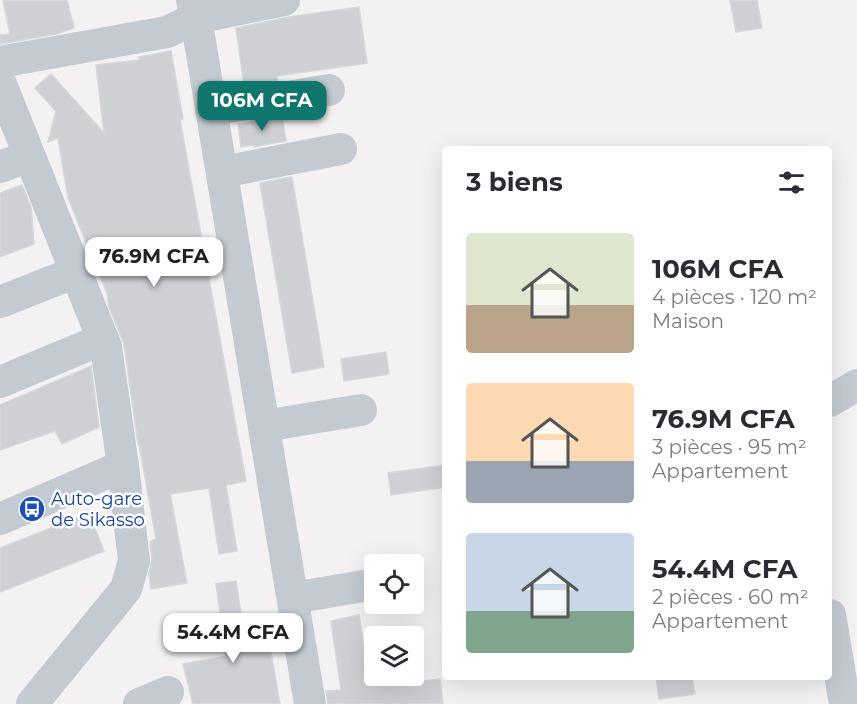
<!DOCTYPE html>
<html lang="fr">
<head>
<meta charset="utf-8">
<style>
  body { margin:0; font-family:Montserrat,sans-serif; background:#f2f2f3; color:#2b2b33; height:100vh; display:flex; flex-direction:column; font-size:22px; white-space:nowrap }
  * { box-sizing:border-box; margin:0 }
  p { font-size:20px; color:#7c7c81 }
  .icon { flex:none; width:33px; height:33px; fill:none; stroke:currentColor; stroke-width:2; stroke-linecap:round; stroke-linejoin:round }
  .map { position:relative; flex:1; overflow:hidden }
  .sheet { position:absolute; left:442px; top:146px; width:390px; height:534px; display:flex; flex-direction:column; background:#fff; border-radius:6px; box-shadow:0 6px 24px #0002 }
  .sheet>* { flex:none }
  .controls { position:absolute; left:364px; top:554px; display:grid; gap:12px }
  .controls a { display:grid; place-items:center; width:60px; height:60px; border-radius:6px; background:#fff; box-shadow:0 6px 24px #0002; font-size:30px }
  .price { position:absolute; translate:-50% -51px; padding:0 14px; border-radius:12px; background:#fff; color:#222; font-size:20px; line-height:39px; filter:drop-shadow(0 2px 3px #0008) }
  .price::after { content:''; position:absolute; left:50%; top:36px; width:18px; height:14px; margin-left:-9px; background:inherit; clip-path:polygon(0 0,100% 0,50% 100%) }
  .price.selected { background:#0f766e; color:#fff }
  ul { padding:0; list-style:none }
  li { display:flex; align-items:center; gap:18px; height:150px; padding:0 24px }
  li span { display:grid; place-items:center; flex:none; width:168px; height:120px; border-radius:6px; color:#555 }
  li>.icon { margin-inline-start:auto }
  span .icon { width:72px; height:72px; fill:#fffc; stroke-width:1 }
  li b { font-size:26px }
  h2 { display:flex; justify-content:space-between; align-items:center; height:72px; padding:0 24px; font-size:26px }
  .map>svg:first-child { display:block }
  .building { fill:#ced0d4; stroke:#d5d7db; stroke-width:1.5 }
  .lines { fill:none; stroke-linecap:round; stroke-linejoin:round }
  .minor { stroke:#c3cad1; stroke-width:32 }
  .labels { text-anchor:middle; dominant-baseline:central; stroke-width:5; stroke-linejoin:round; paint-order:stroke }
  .transit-label { font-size:18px; fill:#164399; stroke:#fff; text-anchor:start }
</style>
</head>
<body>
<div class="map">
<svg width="857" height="704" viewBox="0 0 857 704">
  <rect width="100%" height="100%" fill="#f3f1f1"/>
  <g class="building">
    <polygon points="3,0 67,0 74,28 56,34 0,44 0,35 10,34"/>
    <polygon points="730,0 757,0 762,28 736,32"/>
    <polygon points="359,7 367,63 277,76 277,81 244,86 236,28 289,17"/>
    <polygon points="171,51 183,119 180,120 246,481 226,485 237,551 219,554 209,488 170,494 187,583 151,589 149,574 152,559 150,542 156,539 139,444 138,444 124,344 109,307 107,293 68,198 58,138 48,142 56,111 35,88 51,74 104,133 96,65 140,60 139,57"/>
    <polygon points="282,116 286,141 254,147 254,145 241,147 238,124"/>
    <polygon points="292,177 324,367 292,373 260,183"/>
    <polygon points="22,185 31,207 34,244 0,257 0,193"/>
    <polygon points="386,352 389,374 344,381 341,359"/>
    <polygon points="91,366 99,427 62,444 55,431 0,450 0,405"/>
    <polygon points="446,465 446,487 391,495 388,473"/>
    <polygon points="89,513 104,551 0,592 0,548"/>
    <polygon points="236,581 247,652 270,647 280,704 193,704 183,664 226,656 216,584"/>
    <polygon points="359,615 370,686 440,679 443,704 328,704 326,691 341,690 331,621"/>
    <polygon points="656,676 692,676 695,694 659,699"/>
  </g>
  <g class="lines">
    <g class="minor">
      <polyline points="192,0 196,18 310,704"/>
      <polyline points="0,62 167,32 196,18 284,0"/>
      <polyline points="0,82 106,347 123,466 134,561 126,589 32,704"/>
      <polyline points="211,110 329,90"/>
      <polyline points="0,167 29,156"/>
      <polyline points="222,172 341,149"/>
      <polyline points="0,302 76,272"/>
      <polyline points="0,382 103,339"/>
      <polyline points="830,401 857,385"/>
      <polyline points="264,426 361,410"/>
      <polyline points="0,519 123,466"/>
      <polyline points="293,598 375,584"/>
      <polyline points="830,615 845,704"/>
      <polyline points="139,704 168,692"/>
    </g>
  </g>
  <defs>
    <g id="bus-disc" transform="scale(1.35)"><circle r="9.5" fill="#1a4fb4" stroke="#fff"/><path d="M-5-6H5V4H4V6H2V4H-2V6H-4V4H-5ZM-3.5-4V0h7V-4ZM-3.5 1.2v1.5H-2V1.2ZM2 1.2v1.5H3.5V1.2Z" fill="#fff"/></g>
  </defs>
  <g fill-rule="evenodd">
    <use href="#bus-disc" x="32" y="509"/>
  </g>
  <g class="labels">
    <g class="transit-label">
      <text x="51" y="499">Auto-gare<tspan x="51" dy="21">de Sikasso</tspan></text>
    </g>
  </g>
</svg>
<div class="controls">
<a><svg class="icon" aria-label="locate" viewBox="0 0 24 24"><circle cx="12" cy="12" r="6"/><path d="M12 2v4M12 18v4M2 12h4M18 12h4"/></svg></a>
<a><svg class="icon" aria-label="layers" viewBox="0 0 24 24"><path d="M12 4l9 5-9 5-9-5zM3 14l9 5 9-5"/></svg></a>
</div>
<b class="price selected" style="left:262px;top:132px">106M CFA</b>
<b class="price" style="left:154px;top:288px">76.9M CFA</b>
<b class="price" style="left:233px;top:664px">54.4M CFA</b>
<section class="sheet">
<h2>3 biens<svg class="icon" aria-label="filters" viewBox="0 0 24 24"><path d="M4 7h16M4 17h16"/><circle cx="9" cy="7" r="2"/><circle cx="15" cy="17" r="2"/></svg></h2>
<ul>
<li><span style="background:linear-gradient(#dfe7d0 60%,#b9a48a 0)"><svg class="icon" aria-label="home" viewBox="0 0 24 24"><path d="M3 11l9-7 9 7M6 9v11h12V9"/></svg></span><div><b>106M CFA</b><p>4 pièces · 120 m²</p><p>Maison</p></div></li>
<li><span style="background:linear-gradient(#ffd9b3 65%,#9aa5b1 0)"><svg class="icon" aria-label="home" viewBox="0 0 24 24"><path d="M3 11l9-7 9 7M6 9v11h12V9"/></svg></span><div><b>76.9M CFA</b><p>3 pièces · 95 m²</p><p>Appartement</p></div></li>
<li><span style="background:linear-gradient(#c9d6e8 65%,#7fa58c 0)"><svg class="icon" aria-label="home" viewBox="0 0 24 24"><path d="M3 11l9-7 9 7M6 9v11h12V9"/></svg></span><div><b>54.4M CFA</b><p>2 pièces · 60 m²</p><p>Appartement</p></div></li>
</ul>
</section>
</div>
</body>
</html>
